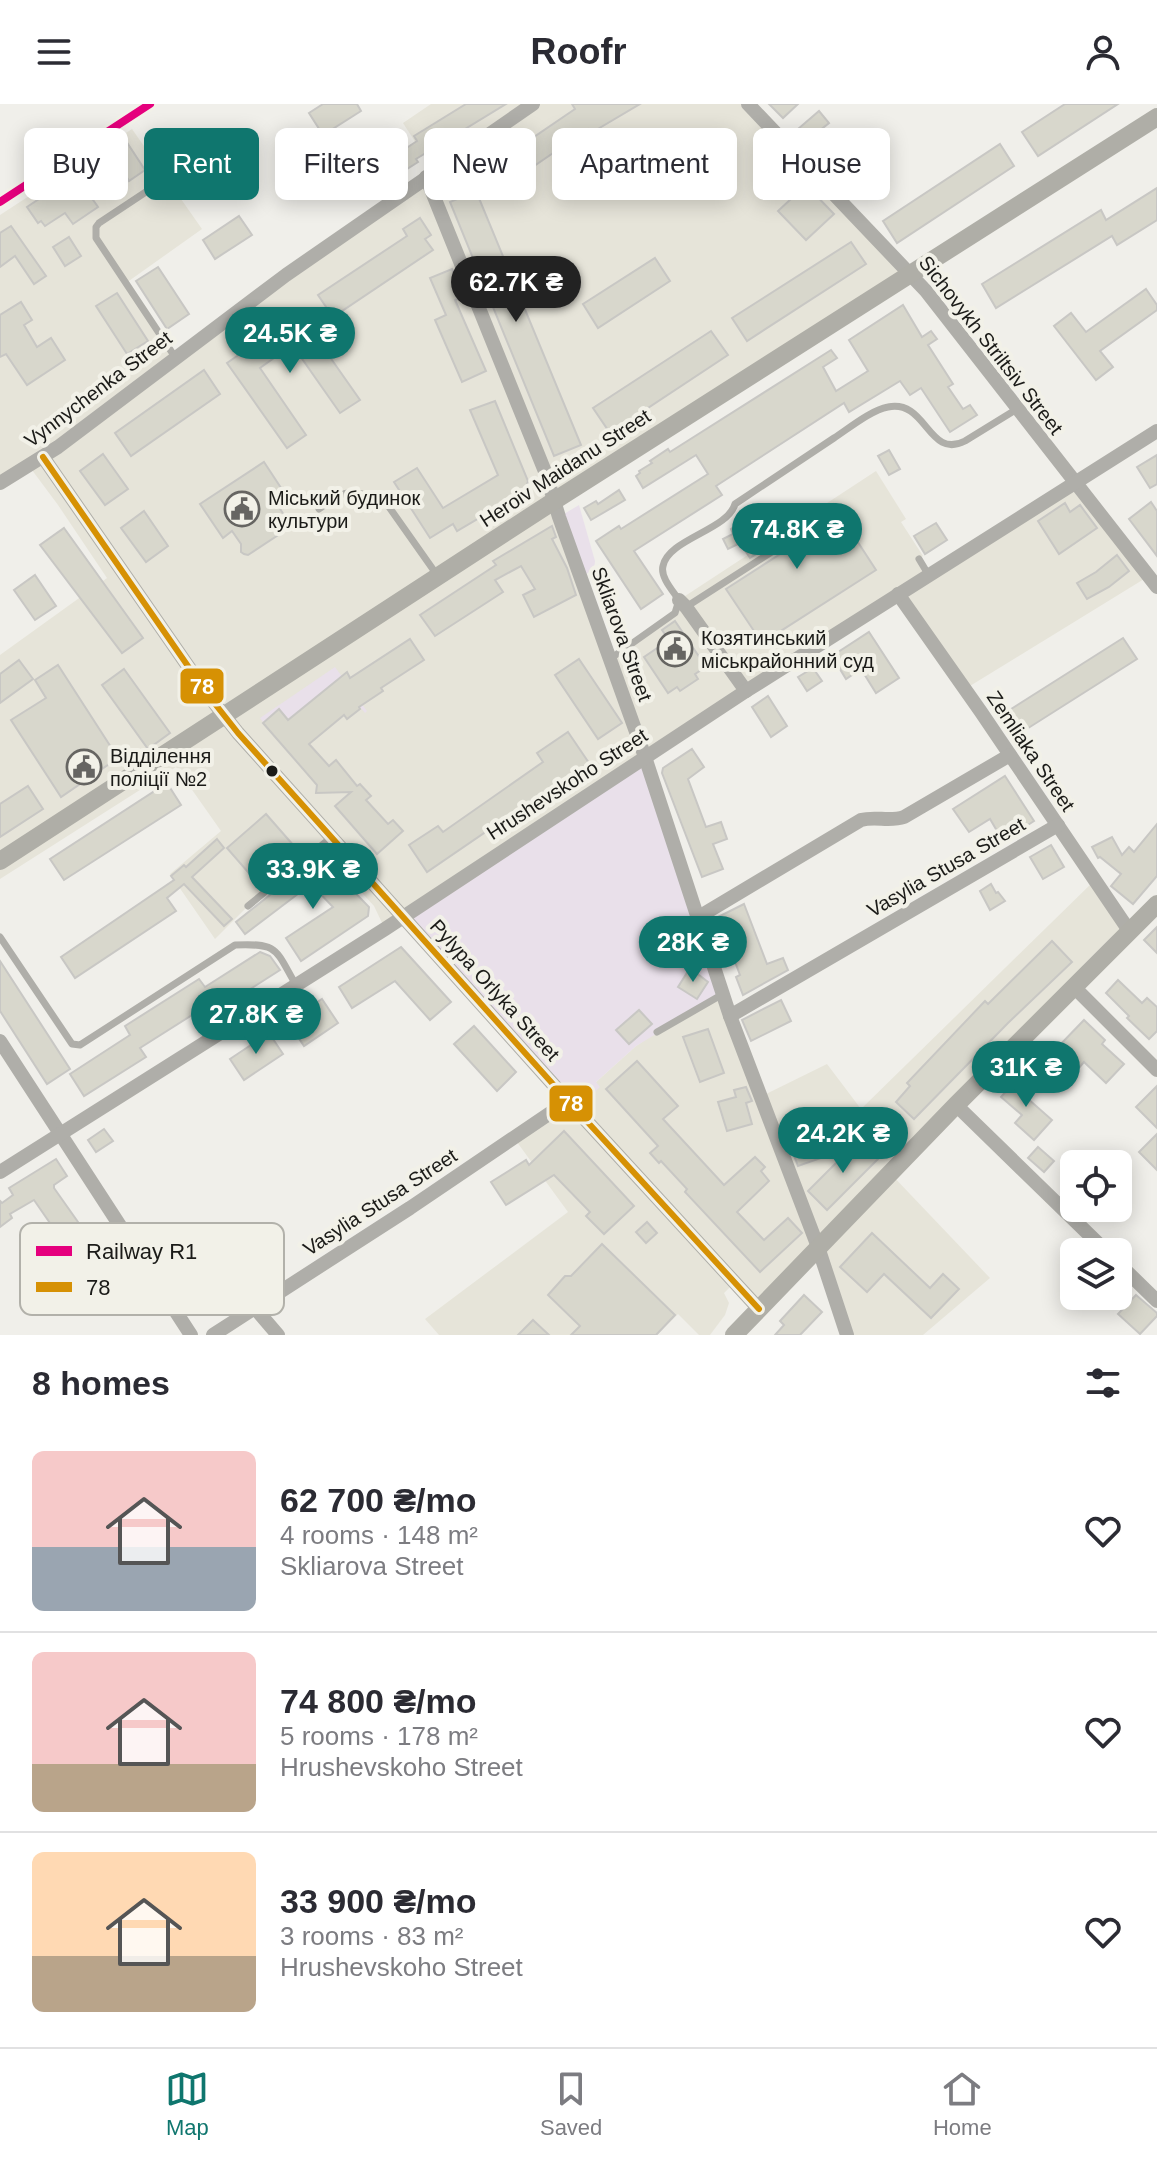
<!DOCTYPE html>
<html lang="en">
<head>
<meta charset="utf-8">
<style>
  body { margin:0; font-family:Helvetica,sans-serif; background:#f2f2f3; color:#2b2b33; height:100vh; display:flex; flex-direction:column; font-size:30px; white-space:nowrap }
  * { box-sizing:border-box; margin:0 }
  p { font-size:26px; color:#7c7c81 }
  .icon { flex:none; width:44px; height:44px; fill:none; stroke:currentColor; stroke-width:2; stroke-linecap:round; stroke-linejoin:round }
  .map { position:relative; height:1231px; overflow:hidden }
  .details { display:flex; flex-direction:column; background:#fff; flex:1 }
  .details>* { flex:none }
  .top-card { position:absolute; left:24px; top:24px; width:1110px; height:72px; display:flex; gap:16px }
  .tools { position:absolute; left:1060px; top:1046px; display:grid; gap:16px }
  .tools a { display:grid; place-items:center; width:72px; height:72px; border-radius:12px; background:#fff; box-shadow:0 4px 20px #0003; font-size:40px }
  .price { position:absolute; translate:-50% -68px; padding:0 18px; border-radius:28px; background:#0f766e; color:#fff; font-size:26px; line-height:52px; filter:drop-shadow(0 2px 4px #0008) }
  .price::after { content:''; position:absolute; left:50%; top:48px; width:24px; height:18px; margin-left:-12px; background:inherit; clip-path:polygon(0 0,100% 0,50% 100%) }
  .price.selected { background:#222; color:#fff }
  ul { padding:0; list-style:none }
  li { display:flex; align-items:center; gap:24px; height:200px; padding:0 32px }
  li+li { border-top:2px solid #e1e1e2 }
  li span { display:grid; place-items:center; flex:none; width:224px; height:160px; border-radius:12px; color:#555 }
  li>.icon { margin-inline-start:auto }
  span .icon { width:96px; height:96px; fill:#fffc; stroke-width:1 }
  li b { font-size:34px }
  h2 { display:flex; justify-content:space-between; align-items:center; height:96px; padding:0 32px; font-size:34px }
  .pill { padding:0 28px; border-radius:12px; background:#fff; box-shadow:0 4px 20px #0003; font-size:28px; line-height:72px }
  .pill.selected { background:#0f766e; color:#fff }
  header { display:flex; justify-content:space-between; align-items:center; height:104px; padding:0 32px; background:#fff; font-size:36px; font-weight:600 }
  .tabs { display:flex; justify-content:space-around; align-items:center; height:112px; border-top:2px solid #e1e1e2; background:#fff; font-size:22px; color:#7c7c81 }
  .tabs a { display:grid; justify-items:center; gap:4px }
  .tabs .selected { color:#0f766e }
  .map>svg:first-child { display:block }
  .built { fill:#e6e4d9 }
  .green { fill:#e9e0ea }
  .building { fill:#d8d7cc; stroke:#c8c7c4; stroke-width:2 }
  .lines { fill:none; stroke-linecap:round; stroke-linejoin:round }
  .lane { stroke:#afaea9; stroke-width:7 }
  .street { stroke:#afaea9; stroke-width:14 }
  .secondary { stroke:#afaea7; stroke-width:18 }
  .bus-1-casing { stroke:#f2f1e8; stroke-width:12 }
  .bus-1 { stroke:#d69104; stroke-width:6 }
  .rail-1-casing { stroke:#f2f1e8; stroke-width:14 }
  .rail-1 { stroke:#e5007d; stroke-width:8 }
  .bus-dot { fill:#1b1b18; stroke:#f2f1e8; stroke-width:3 }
  .labels { text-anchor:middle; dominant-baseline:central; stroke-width:8; stroke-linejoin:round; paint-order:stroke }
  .street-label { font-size:20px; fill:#1b1b18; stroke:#f2f1e8 }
  .poi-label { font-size:20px; fill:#1b1b18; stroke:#f2f1e8; text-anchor:start }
  .key { fill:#f2f1e8; stroke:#b2b1aa; stroke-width:2 }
  .key-label { font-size:22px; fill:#1b1b18 }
  .line-badge { stroke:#f2f1e8; stroke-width:3 }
  .badge-label { font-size:22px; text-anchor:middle; font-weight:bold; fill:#fff }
</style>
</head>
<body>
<header><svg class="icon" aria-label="menu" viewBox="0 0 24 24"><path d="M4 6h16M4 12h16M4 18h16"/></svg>Roofr<svg class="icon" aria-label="person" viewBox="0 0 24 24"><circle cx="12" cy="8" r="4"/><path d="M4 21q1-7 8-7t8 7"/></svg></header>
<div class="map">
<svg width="1157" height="1231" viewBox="0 0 1157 1231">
  <rect width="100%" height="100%" fill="#f0efea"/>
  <g class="built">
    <polygon points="431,0 748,0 909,169 554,397 610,554 675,509 679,496 876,367 906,415 901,418 923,452 919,455 929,470 1074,379 1149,472 965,585 897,490 385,825 374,802 320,743 248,802 215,835 170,770 221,727 176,663 0,775 0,551 107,474 58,401 29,362 0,379 0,111 132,25 202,125 126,179 175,253 434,67 403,19"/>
    <polygon points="1094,777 1130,828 890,1069 990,1174 923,1231 847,1231 818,1144 759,1205 734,1179 724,1189 729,1199 725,1211 710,1231 699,1231 678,1210 657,1231 439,1231 425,1215 568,1108 514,1034 595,979 636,942 657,928 723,890 760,993 827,960 861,1005"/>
  </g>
  <g class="green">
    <path d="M579,401L595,457C595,466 589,468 581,473L559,413Z"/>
    <polygon points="335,563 367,607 365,609 337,576 289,615 279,605 263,618 260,614"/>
    <polygon points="645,653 723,890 636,942 596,978 600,983 586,996 568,997 403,813"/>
  </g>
  <g class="building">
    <polygon points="323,0 357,0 361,7 323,31 309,9"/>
    <polygon points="466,0 506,0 416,55 418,58 396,72 387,57 417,37 414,32"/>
    <polygon points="572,0 640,0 591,29 588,25 518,73 497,43 515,31 522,41 575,5"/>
    <polygon points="769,0 798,0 783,14"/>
    <polygon points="1065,0 1118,0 1038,52 1022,28"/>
    <polygon points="819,7 829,19 808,36 798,25"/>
    <polygon points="126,37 145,66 129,77 125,70 91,93 98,103 73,120 65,109 45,122 41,117 38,119 27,103"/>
    <polygon points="1000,40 1014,62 897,139 883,117"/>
    <polygon points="806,81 834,110 806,136 778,107"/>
    <polygon points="1157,84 1157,116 1117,141 1112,132 996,204 982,180 1101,106 1106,116"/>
    <polygon points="476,87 581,341 554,352 450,98"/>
    <polygon points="239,112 252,131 215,155 203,136"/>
    <polygon points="420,114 431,131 425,135 433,146 333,213 318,191 407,132 403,125"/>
    <polygon points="11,122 46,172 34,180 15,152 0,163 0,129"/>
    <polygon points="69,133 81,152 65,162 53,143"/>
    <polygon points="851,138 866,160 747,237 732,214"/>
    <polygon points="655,154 670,177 598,224 583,200"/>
    <polygon points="158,163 189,210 167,225 136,177"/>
    <polygon points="452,165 464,193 455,196 486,267 462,278 435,216 446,211 430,174"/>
    <polygon points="1146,185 1157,201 1157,206 1100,247 1113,263 1096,276 1054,222 1071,209 1086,228"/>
    <polygon points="117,189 148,237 127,250 96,202"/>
    <polygon points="21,198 32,216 24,221 37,243 51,234 65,256 27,281 6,250 0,253 0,211"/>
    <polygon points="903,201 922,233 931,227 937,235 928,241 953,280 948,283 963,305 970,301 977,311 950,328 921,284 910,291 900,277 849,308 844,299 716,382 722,391 634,447 663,490 641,505 596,437 619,422 621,425 708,370 696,351 643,384 636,372 640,369 639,367 652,359 650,357 668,345 670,348 831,246 837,254 823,263 836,287 868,267 849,236"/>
    <polygon points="299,209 360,296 340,309 300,252 296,255 288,244 260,264 306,331 287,344 227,259"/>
    <polygon points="711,227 728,251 610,329 593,304"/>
    <polygon points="204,266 220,290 131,352 115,329"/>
    <polygon points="495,297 528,377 525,387 457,427 453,420 430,434 394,378 417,364 443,404 498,371 470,306"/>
    <polygon points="889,346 900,365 889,371 878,352"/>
    <polygon points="103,350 128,385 105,401 80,367"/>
    <polygon points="1157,351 1157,380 1150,384 1137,363"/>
    <polygon points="264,358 285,390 275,397 284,411 289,410 293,414 293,418 292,422 248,451 244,450 241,448 241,440 232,427 223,434 200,400"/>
    <polygon points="619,386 625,396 591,416 584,404 596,397 598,400"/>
    <polygon points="1151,398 1157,407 1157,452 1129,415"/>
    <polygon points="1065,399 1070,408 1080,401 1097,424 1059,450 1038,417"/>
    <polygon points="833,400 876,466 762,539 726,485 785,447 787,444 787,439 783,436 778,436 750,454 740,439 728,445 723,435 733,430 731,425 741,418 751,435 779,416 787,429"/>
    <polygon points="144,407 168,442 146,458 121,424"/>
    <polygon points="936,419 947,436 925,450 914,432"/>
    <polygon points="552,422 556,433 552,435 567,464 576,491 534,513 523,491 535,485 521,462 495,476 503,488 435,532 420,511 496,461 493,457"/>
    <polygon points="64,424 143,534 122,549 40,441"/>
    <polygon points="1117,451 1129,467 1109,483 1087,495 1077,479 1096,468"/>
    <polygon points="35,471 56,502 35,516 14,486"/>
    <polygon points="675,517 706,563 695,570 698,575 680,587 677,583 668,589 644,553 669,536 662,526"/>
    <polygon points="869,528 899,574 876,589 861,565 846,575 832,552"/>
    <polygon points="1123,534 1137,555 1022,628 1008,607"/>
    <polygon points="410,535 424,556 381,584 383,587 359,603 360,605 347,615 344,611 309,640 329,662 336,656 357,682 360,680 371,692 366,696 388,720 393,716 403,727 377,750 335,702 351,688 316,689 317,681 263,619 279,605 288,616 347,568 350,574"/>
    <polygon points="579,555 622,619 598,635 555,571"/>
    <polygon points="19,556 33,575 0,599 0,570"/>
    <polygon points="58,561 118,654 61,693 11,616 46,594 35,576"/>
    <polygon points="813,564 822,577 807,587 798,573"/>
    <polygon points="124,565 170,629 148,645 102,581"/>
    <polygon points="768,592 787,622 771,633 752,603"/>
    <polygon points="568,628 589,659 558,680 557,679 427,768 409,741 438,722 443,728 543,658 537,649"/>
    <polygon points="692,645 704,663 688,675 706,723 721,718 727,735 713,740 723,765 702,773 662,669 663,664"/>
    <polygon points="1005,672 1034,717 1003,737 990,715 969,728 953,705"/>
    <polygon points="167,679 181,701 64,776 50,755"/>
    <polygon points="28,682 43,705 0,733 0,700"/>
    <polygon points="266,710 301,750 261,783 227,744"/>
    <polygon points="1157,720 1157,772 1133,800 1111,782 1121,770 1100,753 1098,754 1092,743 1112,733 1122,751 1129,743 1134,748"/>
    <polygon points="217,735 224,744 192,773 232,815 224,822 184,780 167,794 176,807 75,874 61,853 174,776 171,772 184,761 186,763"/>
    <polygon points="1051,741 1064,763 1043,775 1030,753"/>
    <polygon points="310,759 313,759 328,779 337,770 369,803 368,812 301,857 286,834 333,803 311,780 245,830 236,818"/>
    <polygon points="991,780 996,789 998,788 1005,797 990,806 980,787"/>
    <polygon points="744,800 767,860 783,854 788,866 743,891 736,873 740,871 718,813"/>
    <polygon points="1157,823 1157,849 1144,836"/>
    <polygon points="1052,837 1072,858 1008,919 914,1015 896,998 910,982 907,979 985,897 988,900"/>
    <polygon points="401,843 451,898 430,916 395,877 352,904 339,883"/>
    <polygon points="260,848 270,852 280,866 216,907 211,899 140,944 146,953 84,992 70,970 130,931 125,922 199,875 205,883"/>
    <polygon points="0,857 70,965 47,980 0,907"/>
    <polygon points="690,864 708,878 697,895 678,883"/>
    <polygon points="1118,876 1142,899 1147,894 1157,903 1157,927 1149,935 1127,914 1129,912 1106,889"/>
    <polygon points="322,895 338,919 304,942 288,918"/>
    <polygon points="781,896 791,917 751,937 742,916"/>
    <polygon points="639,906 652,920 629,940 616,926"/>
    <polygon points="1084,916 1105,936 1102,940 1124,960 1106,979 1084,958 1077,966 1056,945"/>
    <polygon points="474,922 516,968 497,987 454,940"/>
    <polygon points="708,925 724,969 700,978 683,933"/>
    <polygon points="269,929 283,950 244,976 230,955"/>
    <polygon points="637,957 678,1002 663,1015 724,1081 755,1053 765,1063 761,1067 769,1077 737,1108 764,1136 788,1114 802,1129 760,1168 685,1088 687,1085 661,1057 659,1059 650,1049 658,1042 606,985"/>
    <polygon points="1018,974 1034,987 1027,994 1052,1016 1034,1036 1015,1019 1022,1011 1001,993"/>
    <polygon points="1157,982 1157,1024 1136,1003"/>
    <polygon points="746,983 752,997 746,999 752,1020 727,1027 718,998 736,993 734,986"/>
    <polygon points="805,1011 821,1054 798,1062 782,1020"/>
    <polygon points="104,1025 113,1037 96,1048 88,1036"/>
    <polygon points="564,1027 634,1102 604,1130 586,1112 590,1108 554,1071 506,1101 491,1078 526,1056 529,1061"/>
    <polygon points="1157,1030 1157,1066 1139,1048"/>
    <polygon points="859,1036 878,1055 827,1106 808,1087"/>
    <polygon points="1038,1043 1054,1057 1044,1068 1028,1054"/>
    <polygon points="56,1055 67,1072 54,1081 54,1084 78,1118 59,1132 34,1096 10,1110 12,1114 0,1123 0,1097 2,1099 13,1091 9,1084"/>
    <polygon points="647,1118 657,1129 646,1139 636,1128"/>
    <polygon points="872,1129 930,1184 943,1170 959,1185 931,1214 884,1170 867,1188 840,1163"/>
    <polygon points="602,1140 675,1211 656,1231 571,1231 580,1222 548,1191 565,1172 571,1172"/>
    <polygon points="804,1191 822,1208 800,1231 775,1231 784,1221 780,1217"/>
    <polygon points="1136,1191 1157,1209 1157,1212 1140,1230 1118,1210"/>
    <polygon points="533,1216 549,1231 518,1231"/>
  </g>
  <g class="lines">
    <g class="lane">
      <polyline points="175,253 96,134 96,123 99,119 182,64"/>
      <path d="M319,405C326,400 335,392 343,390C359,386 377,393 389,403L437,471"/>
      <polyline points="919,455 928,470"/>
      <polyline points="686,503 781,442"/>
      <path d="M610,555L675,509L679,496C673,487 660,473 663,462C668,435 728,426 735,400C768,378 801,356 834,334C848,325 871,306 888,303C927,295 928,356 965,337L1017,305"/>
      <polyline points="248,802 333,732"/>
      <path d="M0,833L72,940L80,941L235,841C279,839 275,845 296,881"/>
      <polyline points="657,928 723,890"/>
    </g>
    <g class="street">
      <polyline points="748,0 926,187 1157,483"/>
      <polyline points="426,73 546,370 559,413 645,653 730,912 818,1143 847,1231"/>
      <polyline points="43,353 208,591 238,629 560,988 759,1205"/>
      <polyline points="0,379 58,343 286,171 533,0"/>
      <polyline points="898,490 981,608 1130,828"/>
      <polyline points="679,496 686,503 746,587"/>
      <path d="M697,814L861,716C875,712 890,718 904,713L1010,651"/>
      <polyline points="1074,883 1157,966"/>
      <polyline points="730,912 1058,721"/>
      <polyline points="0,937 191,1231"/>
      <polyline points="956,1001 1107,1148"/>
      <polyline points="0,1068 385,825 746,587 1157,327"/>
      <polyline points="1118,1159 1157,1197"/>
      <polyline points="254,1203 278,1231"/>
      <polyline points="213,1231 410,1104 568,997"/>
    </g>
    <g class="secondary">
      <polyline points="0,757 554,397 1157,13"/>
      <polyline points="734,1231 956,1001 1157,800"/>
    </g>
    <g class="bus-1-casing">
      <polyline id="bus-1" points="43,353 208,591 238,629 560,988 759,1205"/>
    </g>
    <use href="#bus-1" class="bus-1"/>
    <g class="rail-1-casing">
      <polyline id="rail-1" points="0,98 150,0"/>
    </g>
    <use href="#rail-1" class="rail-1"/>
  </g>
  <defs>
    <g id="civic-ring" transform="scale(1.8)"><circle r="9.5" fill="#f2f1e8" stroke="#666562" stroke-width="1.5"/><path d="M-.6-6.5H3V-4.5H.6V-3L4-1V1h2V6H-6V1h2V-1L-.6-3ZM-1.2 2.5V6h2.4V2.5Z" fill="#666562"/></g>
  </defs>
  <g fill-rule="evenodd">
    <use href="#civic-ring" x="242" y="405"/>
    <use href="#civic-ring" x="675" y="545"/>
    <use href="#civic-ring" x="84" y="663"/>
  </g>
  <circle class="bus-dot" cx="272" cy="667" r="7"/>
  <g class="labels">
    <g class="street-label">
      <text transform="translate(991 241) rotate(52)">Sichovykh Striltsiv Street</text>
      <text transform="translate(98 285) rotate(-37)">Vynnychenka Street</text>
      <text transform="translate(565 364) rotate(-33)">Heroiv Maidanu Street</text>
      <text transform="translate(622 530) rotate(70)">Skliarova Street</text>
      <text transform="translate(1031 647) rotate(56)">Zemliaka Street</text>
      <text transform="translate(567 680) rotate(-33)">Hrushevskoho Street</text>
      <text transform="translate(946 763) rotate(-30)">Vasylia Stusa Street</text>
      <text transform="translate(495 886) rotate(48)">Pylypa Orlyka Street</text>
      <text transform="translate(380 1098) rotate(-33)">Vasylia Stusa Street</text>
    </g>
    <g class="poi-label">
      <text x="268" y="394">Міський будинок<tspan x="268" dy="23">культури</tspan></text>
      <text x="701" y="534">Козятинський<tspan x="701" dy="23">міськрайонний суд</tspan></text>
      <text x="110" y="652">Відділення<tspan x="110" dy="23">поліції №2</tspan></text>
    </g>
  </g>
  <rect x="20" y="1119" width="264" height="92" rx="12" class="key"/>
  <rect x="36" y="1142" width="36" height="10" fill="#e5007d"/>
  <rect x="36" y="1178" width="36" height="10" fill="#d69104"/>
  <g class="key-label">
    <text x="86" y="1155">Railway R1</text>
    <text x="86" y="1191">78</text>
  </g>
  <g class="line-badge">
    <rect x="179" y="563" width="46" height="38" rx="8" fill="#d69104"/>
    <rect x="548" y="980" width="46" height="39" rx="8" fill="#d69104"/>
  </g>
  <g class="badge-label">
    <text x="202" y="590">78</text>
    <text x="571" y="1007">78</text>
  </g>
</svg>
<div class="tools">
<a><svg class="icon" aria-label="locate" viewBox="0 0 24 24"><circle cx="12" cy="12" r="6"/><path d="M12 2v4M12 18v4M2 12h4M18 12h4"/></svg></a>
<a><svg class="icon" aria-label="layers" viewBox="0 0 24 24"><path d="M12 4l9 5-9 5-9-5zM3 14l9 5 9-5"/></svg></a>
</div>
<b class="price selected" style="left:516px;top:220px">62.7K ₴</b>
<b class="price" style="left:290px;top:271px">24.5K ₴</b>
<b class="price" style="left:797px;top:467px">74.8K ₴</b>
<b class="price" style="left:313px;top:807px">33.9K ₴</b>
<b class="price" style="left:693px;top:880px">28K ₴</b>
<b class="price" style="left:256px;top:952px">27.8K ₴</b>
<b class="price" style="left:1026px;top:1005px">31K ₴</b>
<b class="price" style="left:843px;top:1071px">24.2K ₴</b>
<div class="top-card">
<a class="pill">Buy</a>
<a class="pill selected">Rent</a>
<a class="pill">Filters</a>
<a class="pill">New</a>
<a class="pill">Apartment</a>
<a class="pill">House</a>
</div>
</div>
<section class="details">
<h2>8 homes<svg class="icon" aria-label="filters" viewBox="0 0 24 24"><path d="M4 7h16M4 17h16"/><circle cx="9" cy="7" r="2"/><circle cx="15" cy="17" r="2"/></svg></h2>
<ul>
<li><span style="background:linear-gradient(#f6c9c9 60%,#9aa5b1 0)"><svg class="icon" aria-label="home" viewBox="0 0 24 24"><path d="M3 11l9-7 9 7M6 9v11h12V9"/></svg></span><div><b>62 700 ₴/mo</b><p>4 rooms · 148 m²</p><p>Skliarova Street</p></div><svg class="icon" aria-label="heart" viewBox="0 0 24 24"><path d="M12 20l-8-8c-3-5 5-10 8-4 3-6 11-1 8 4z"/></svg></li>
<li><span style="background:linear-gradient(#f6c9c9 70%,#b9a48a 0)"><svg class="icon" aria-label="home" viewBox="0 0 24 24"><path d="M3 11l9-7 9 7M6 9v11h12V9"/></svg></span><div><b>74 800 ₴/mo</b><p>5 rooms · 178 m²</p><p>Hrushevskoho Street</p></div><svg class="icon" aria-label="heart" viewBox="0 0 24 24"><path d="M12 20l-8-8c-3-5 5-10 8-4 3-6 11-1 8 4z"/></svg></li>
<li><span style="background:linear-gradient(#ffd9b3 65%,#b9a48a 0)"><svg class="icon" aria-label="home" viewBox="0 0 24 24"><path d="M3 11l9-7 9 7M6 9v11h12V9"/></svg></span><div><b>33 900 ₴/mo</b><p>3 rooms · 83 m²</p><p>Hrushevskoho Street</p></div><svg class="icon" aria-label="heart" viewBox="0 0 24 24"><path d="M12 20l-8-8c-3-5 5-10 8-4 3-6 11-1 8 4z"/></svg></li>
</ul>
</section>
<nav class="tabs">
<a class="selected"><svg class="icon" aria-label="map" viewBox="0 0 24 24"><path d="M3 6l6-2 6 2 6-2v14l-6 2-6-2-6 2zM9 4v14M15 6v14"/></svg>Map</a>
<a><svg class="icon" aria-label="saved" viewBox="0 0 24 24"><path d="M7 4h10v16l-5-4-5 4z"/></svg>Saved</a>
<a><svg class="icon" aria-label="home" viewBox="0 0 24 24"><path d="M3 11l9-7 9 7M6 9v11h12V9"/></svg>Home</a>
</nav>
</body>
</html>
